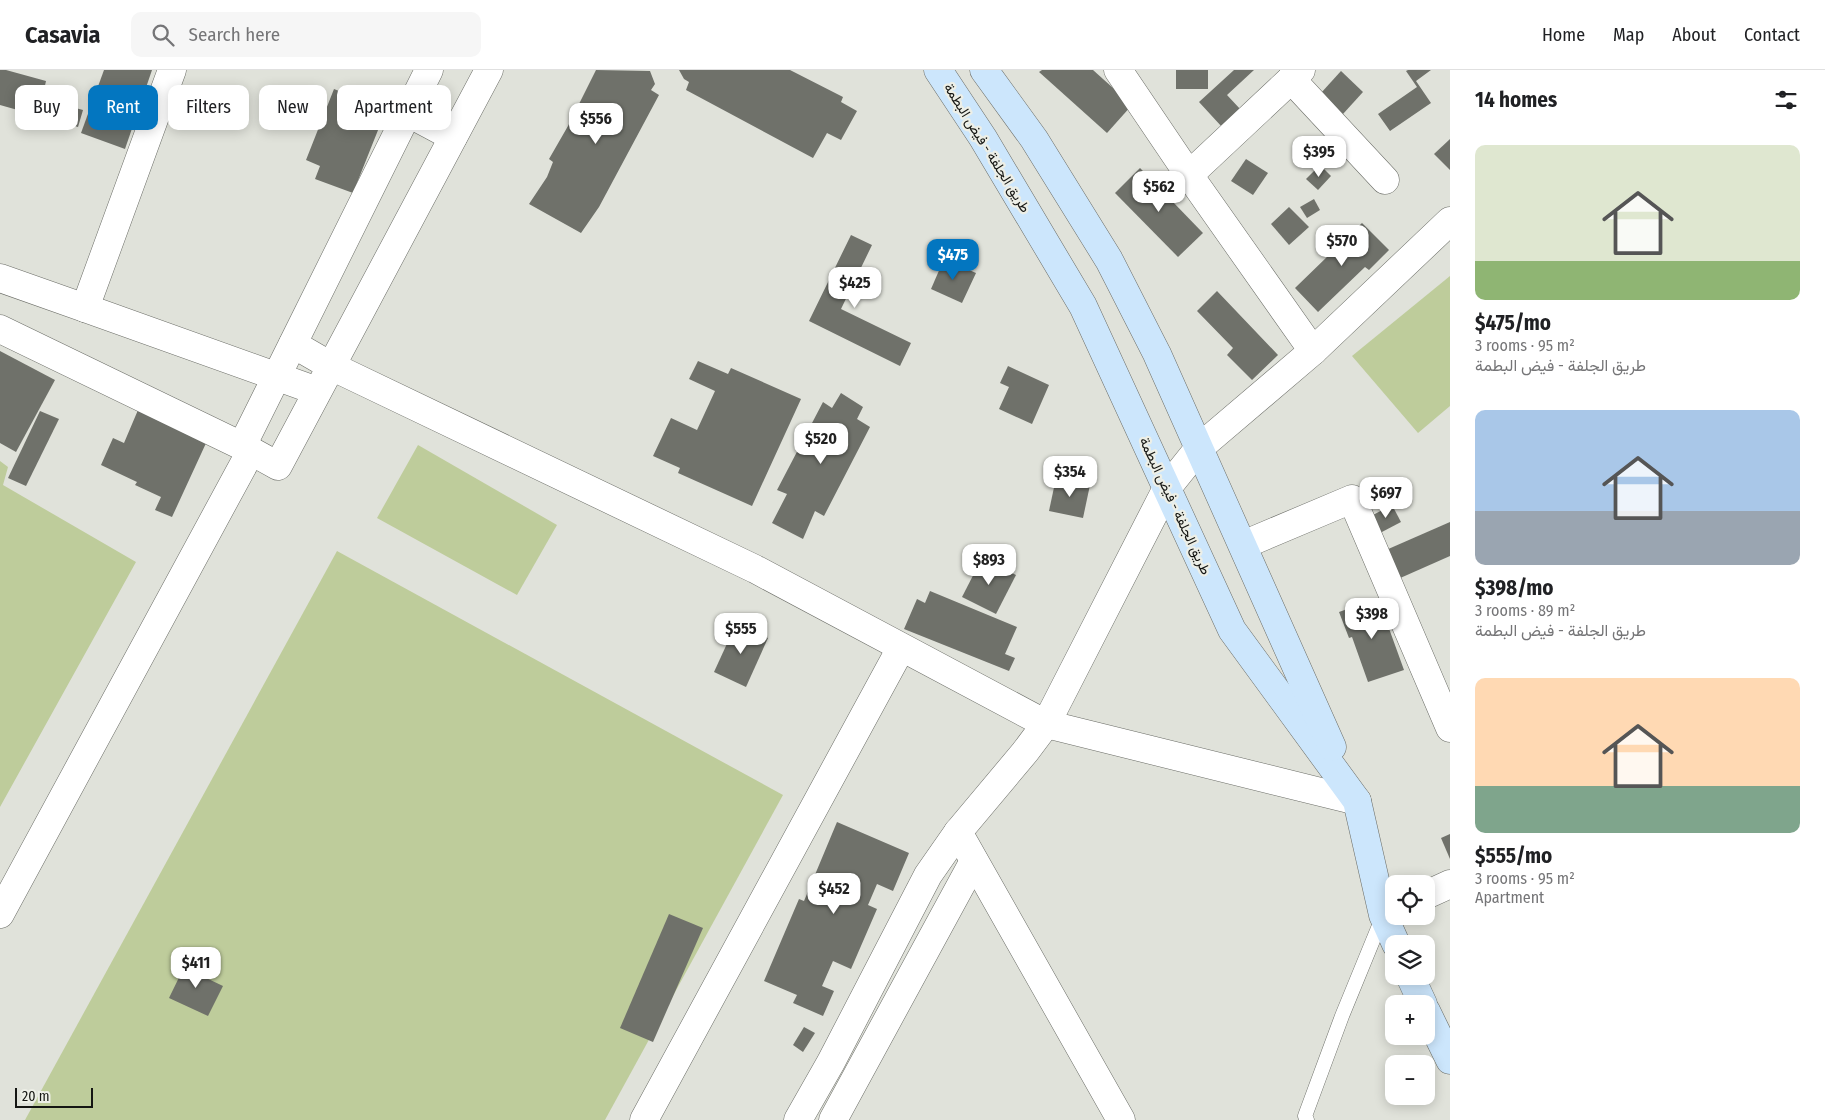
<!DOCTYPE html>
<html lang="en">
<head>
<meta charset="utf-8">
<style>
  body { margin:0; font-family:"Fira Sans Condensed",Vazirmatn,sans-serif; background:#f6f6f6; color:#202124; height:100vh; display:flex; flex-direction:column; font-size:19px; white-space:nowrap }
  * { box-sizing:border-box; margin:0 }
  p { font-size:16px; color:#757577 }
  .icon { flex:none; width:28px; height:28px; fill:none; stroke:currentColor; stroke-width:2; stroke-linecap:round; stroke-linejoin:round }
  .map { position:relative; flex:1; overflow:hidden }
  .panel { display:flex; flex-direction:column; background:#fff; width:375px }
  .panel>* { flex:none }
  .guide { position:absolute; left:15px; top:15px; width:475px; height:45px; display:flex; gap:10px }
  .controls { position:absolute; left:1385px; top:805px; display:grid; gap:10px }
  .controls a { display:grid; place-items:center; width:50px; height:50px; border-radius:10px; background:#fff; box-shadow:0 2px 12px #0003; font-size:25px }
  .scale { position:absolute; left:15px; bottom:12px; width:78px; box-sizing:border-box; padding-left:5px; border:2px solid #151613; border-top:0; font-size:14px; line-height:18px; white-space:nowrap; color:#151613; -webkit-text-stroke:4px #edefe7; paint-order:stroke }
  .price { position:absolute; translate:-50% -42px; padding:0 11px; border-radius:10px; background:#fff; color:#222; font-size:16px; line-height:32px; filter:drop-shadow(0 1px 2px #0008) }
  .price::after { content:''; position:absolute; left:50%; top:30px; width:15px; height:11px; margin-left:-8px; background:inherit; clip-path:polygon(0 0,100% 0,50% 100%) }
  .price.active { background:#0376c0; color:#fff }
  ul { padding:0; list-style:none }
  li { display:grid; align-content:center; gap:10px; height:265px; padding:0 25px }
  li span { display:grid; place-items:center; height:155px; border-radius:10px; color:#555 }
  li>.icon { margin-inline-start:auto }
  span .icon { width:90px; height:90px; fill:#fffc; stroke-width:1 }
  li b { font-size:21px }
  h2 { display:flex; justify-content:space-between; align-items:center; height:60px; padding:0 25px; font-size:21px }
  .chip { padding:0 18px; border-radius:10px; background:#fff; box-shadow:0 2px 12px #0003; font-size:18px; line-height:45px }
  .chip.active { background:#0376c0; color:#fff }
  header { display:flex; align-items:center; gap:30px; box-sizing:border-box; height:70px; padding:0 25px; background:#fff; border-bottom:1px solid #e0e0e0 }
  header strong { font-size:24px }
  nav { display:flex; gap:28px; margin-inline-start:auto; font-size:18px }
  .search { width:350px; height:45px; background:#f6f6f6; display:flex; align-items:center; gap:12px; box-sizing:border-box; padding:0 18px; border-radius:10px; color:#757577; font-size:19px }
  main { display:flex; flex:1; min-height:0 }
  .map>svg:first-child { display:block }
  .green { fill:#becc9b }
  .building { fill:#6f716a }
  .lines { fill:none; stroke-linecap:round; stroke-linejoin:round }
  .service-casing { stroke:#6b6d67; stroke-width:15 }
  .minor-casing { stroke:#6b6d67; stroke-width:29 }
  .secondary-casing { stroke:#6b6d67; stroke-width:29 }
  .service { stroke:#fff; stroke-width:14 }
  .minor { stroke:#fff; stroke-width:28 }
  .secondary { stroke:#cce6fc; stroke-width:28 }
  .labels { text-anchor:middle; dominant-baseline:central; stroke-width:4.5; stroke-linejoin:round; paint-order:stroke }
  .street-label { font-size:14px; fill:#151613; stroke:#edefe7 }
</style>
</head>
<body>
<header>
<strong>Casavia</strong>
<div class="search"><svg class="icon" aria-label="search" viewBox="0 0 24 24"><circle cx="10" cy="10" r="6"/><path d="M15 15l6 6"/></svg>Search here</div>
<nav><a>Home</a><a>Map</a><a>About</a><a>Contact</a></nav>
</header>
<main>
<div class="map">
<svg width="1450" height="1050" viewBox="0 0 1450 1050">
  <rect width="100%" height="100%" fill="#e0e2da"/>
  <g class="green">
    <polygon points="1450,206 1450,336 1418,363 1352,286"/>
    <polygon points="418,375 557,455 517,525 377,448"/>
    <polygon points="0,391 8,397 3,415 136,492 0,737"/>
    <polygon points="337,481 783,725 605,1050 25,1050"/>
  </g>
  <g class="building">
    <polygon points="0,0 6,0 46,11 42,29 83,40 78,57 0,35"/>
    <polygon points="104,0 152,0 125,79 81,63"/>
    <polygon points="596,0 650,1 655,14 651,20 659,25 599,137 581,163 529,134 547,107 553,92 549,89 568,56"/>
    <polygon points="679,0 790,0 843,27 841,32 857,41 841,70 827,63 813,88 686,20 689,12 684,9"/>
    <polygon points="1042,0 1093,0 1132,35 1107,63 1039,2"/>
    <rect x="1176" y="0" width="32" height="19"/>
    <polygon points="1234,0 1254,0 1227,25 1241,40 1222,57 1199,32"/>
    <polygon points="1408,0 1431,0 1416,11 1431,33 1390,61 1378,44 1417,17 1406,1"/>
    <polygon points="1341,1 1363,22 1343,44 1321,23"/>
    <polygon points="334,19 386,40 353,123 315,109 320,96 306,90"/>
    <polygon points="1450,69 1450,100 1434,84"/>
    <polygon points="1246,89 1268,103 1253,125 1231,111"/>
    <polygon points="1320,95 1331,106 1318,120 1306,109"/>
    <polygon points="1140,98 1203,163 1178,187 1115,123"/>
    <polygon points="1314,129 1320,140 1307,148 1300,137"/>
    <polygon points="1289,137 1309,157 1289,175 1271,154"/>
    <polygon points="1362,153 1389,180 1369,200 1365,197 1318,242 1295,218"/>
    <polygon points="851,165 872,175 841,239 911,273 900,296 809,251"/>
    <polygon points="944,189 976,203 962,233 931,219"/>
    <polygon points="1217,221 1278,285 1252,310 1227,285 1233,278 1197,241"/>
    <polygon points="0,281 55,310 16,382 0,373"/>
    <polygon points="698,291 728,304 731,298 801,329 752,436 678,403 680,398 653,386 671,348 697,360 715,321 689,309"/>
    <polygon points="1008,296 1049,315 1032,354 999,339 1009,317 1000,313"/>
    <polygon points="841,323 863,337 857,349 870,357 824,446 815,441 803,469 772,453 787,424 777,420 823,332 832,338"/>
    <polygon points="138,340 207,371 172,447 155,440 161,427 135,415 137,412 101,395 113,368 124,373"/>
    <polygon points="40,341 59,349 26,416 8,408"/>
    <polygon points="1056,408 1090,415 1083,448 1049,441"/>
    <polygon points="1392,435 1401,452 1380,463 1371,446"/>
    <polygon points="1450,452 1450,486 1398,509 1386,480"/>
    <polygon points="982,488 1016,505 996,544 962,527"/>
    <polygon points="930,521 1017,557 1005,584 1015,588 1009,601 904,559 917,529 925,533"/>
    <polygon points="1378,528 1404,600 1368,612 1352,567 1349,568 1339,542"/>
    <polygon points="736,554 768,568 746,617 714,602"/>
    <polygon points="837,752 909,783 893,821 877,814 868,835 877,839 851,899 833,891 822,916 834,921 823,946 793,933 797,925 764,911 799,829 804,831"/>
    <polygon points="1450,764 1450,789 1441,768"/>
    <polygon points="669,844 703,858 653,972 620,958"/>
    <polygon points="188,889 206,898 202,906 223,916 208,946 169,928"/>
    <polygon points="804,957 815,963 803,982 793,975"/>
  </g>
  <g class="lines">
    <g class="service-casing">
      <polyline id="service" points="1307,1050 1305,1046 1342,946 1383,846"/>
    </g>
    <g class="minor-casing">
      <g id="minor">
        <polyline points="172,0 85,238 317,321"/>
        <polyline points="1118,0 1189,105 1313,281"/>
        <polyline points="1291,9 1385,110"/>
        <polyline points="408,43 453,67"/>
        <polyline points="1189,105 1301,0"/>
        <polyline points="0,208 85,238"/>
        <polyline points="0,259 242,376 278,396 489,0"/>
        <polyline points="293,274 331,296 755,499 1046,654 1357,731"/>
        <polyline points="242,376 429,0"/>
        <polyline points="1243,475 1352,429 1450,658"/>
        <polyline points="958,762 1121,1050"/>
        <polyline points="1426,825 1450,814"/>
        <polyline points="0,844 251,381"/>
        <polyline points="644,1050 901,578"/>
        <polyline points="798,1050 831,992 928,805 958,762 1025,682 1046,654 1167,418 1199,378 1313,281 1450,151"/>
        <polyline points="833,1050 974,791"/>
      </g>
    </g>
    <g class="secondary-casing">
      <g id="secondary">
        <polyline points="938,0 983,68 1083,236 1232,560 1357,731 1383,845 1396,874"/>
        <polyline points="984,0 1034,69 1109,190 1157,284 1332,677"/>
        <polyline points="1410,906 1423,934"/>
        <polyline points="1426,941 1450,990"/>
      </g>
    </g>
    <use href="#service" class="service"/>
    <use href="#minor" class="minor"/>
    <use href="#secondary" class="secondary"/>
  </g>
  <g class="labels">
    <g class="street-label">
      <text transform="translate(987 78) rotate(58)">طريق الجلفة - فيض البطمة</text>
      <text transform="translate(1175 436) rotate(65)">طريق الجلفة - فيض البطمة</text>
    </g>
  </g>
</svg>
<div class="controls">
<a><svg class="icon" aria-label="locate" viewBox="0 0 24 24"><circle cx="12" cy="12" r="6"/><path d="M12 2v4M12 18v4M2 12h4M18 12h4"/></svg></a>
<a><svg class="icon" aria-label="layers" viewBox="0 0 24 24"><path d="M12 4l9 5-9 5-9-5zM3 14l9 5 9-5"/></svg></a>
<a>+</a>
<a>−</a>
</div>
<div class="scale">20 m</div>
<b class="price" style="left:596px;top:75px">$556</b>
<b class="price" style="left:1319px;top:108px">$395</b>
<b class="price" style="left:1159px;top:143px">$562</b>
<b class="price" style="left:1342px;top:197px">$570</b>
<b class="price active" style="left:953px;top:211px">$475</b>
<b class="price" style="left:855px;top:239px">$425</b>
<b class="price" style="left:821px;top:395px">$520</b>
<b class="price" style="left:1070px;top:428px">$354</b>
<b class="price" style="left:1386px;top:449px">$697</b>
<b class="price" style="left:989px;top:516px">$893</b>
<b class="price" style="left:1372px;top:570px">$398</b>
<b class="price" style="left:741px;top:585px">$555</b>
<b class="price" style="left:834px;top:845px">$452</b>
<b class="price" style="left:196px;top:919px">$411</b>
<div class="guide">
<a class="chip">Buy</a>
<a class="chip active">Rent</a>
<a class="chip">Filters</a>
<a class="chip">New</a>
<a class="chip">Apartment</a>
</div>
</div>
<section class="panel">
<h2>14 homes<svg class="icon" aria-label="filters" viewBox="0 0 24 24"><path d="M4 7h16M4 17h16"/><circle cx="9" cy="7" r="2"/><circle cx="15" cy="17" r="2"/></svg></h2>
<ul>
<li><span style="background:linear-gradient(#dfe7d0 75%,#8fb573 0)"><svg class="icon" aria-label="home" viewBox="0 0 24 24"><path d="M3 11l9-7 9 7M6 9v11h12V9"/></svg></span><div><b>$475/mo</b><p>3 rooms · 95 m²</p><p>طريق الجلفة - فيض البطمة</p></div></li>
<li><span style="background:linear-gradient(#a9c7e8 65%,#9aa5b1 0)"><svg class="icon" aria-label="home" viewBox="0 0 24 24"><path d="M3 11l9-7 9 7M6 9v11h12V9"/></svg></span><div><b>$398/mo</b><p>3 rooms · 89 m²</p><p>طريق الجلفة - فيض البطمة</p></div></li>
<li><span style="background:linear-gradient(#ffd9b3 70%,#7fa58c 0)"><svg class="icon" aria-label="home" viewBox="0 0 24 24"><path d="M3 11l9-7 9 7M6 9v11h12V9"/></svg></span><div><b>$555/mo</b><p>3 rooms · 95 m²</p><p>Apartment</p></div></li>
</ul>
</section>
</main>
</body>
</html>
